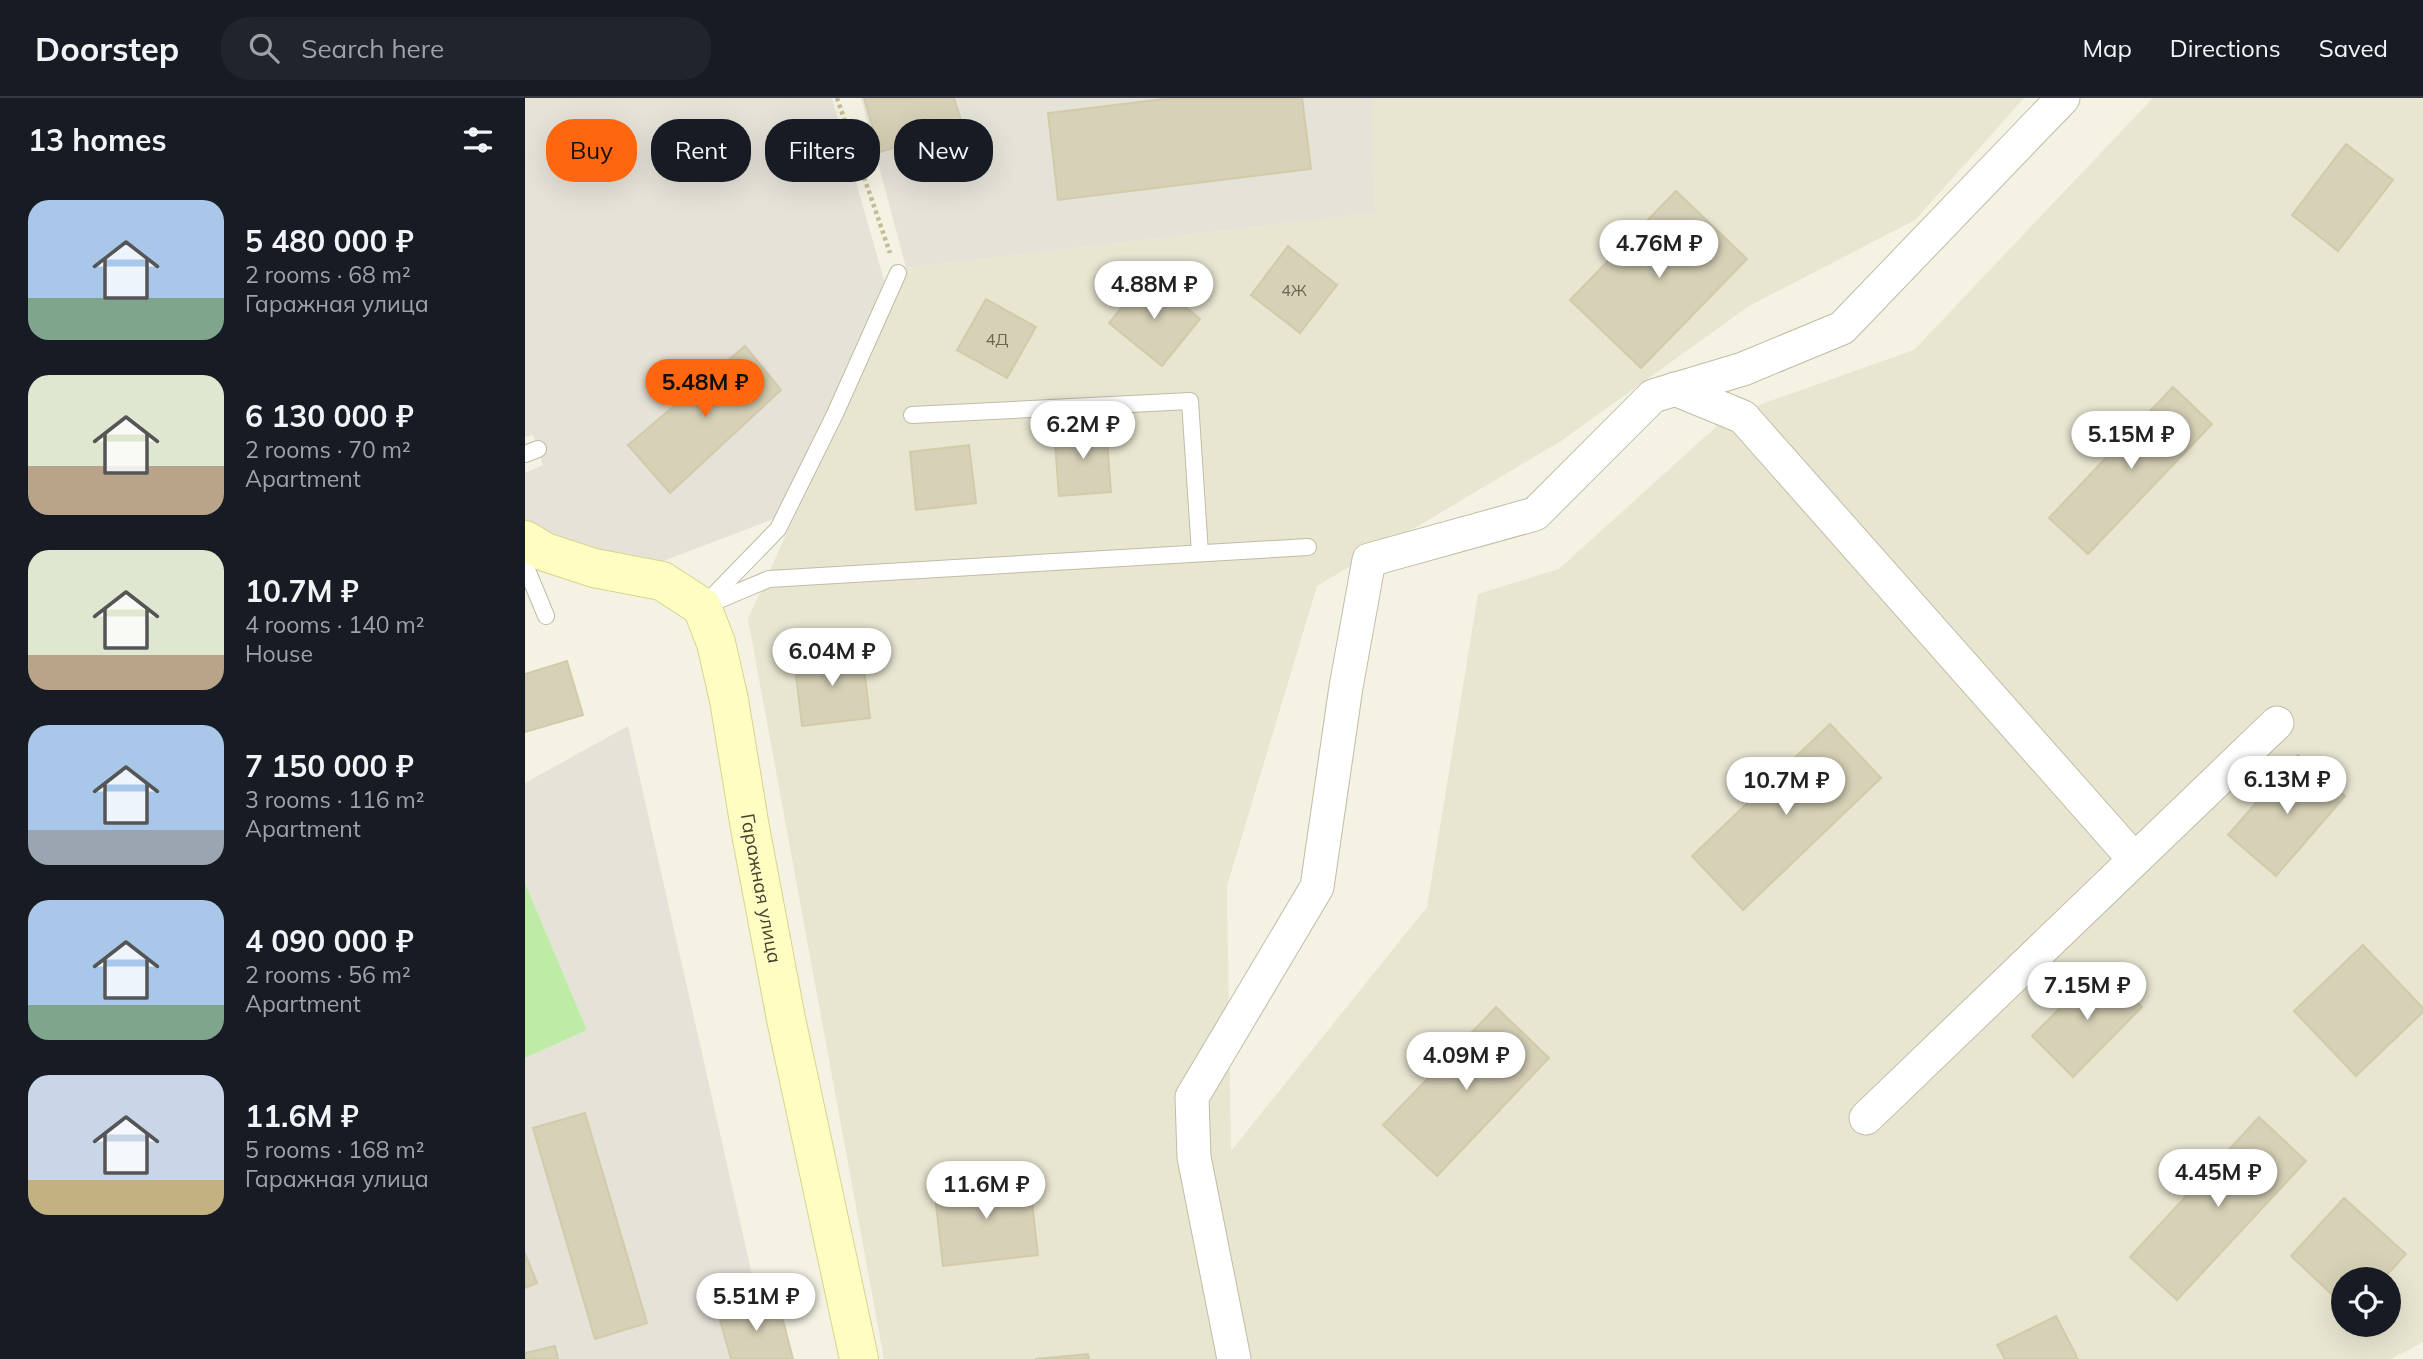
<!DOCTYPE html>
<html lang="en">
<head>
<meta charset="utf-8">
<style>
  body { margin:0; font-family:Mulish,sans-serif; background:#20242c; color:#f1f3f6; height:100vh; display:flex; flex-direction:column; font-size:26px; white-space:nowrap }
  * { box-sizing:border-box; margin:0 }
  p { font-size:23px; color:#9ea1a6 }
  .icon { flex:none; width:38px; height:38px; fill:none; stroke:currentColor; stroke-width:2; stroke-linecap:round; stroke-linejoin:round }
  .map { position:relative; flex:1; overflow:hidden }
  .side { display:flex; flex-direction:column; background:#171b24; width:525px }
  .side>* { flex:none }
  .banner { position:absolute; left:21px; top:21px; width:665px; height:63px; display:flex; gap:14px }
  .tools { position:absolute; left:1806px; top:1169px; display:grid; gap:14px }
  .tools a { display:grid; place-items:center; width:70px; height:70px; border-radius:50%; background:#171b24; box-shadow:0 7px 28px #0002; font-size:35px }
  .price { position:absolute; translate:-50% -60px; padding:0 16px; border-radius:24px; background:#fff; color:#222; font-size:23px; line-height:46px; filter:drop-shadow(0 2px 4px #0008) }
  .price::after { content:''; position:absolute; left:50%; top:42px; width:21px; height:16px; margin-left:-10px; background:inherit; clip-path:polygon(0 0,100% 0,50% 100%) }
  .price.selected { background:#ff660f; color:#111 }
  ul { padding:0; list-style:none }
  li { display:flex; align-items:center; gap:21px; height:175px; padding:0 28px }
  li span { display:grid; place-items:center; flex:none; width:196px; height:140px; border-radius:21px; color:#555 }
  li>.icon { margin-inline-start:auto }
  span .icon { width:84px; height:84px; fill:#fffc; stroke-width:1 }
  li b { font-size:30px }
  h2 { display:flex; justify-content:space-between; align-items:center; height:84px; padding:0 28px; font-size:30px }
  .tag { padding:0 24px; border-radius:28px; background:#171b24; box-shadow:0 7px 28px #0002; font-size:24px; line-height:63px }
  .tag.selected { background:#ff660f; color:#111 }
  header { display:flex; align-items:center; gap:42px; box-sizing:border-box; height:98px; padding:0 35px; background:#171b24; border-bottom:2px solid #363941 }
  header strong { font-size:33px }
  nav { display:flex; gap:38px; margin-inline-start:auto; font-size:24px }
  .search { width:490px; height:63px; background:#20242c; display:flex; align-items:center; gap:18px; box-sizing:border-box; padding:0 24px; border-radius:28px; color:#9ea1a6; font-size:26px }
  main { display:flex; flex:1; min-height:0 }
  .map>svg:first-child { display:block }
  .residential { fill:#e8e6d1; fill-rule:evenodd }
  .industrial { fill:#e5e2d8 }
  .green { fill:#beeca7 }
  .building { fill:#d6d1b7; stroke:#d2cbaa; stroke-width:2 }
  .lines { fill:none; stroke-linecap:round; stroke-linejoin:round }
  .lane-casing { stroke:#c0bca5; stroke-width:18 }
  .street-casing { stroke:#c0bca5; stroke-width:35 }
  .secondary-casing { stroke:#d8d48e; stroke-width:40 }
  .path { stroke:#c3bc95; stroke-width:4.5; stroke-dasharray:3.5 3.5; stroke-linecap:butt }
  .lane { stroke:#fff; stroke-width:16 }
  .street { stroke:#fff; stroke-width:33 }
  .secondary { stroke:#fffdc2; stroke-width:38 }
  .labels { text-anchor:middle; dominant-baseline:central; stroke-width:7; stroke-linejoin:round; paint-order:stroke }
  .number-label { font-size:16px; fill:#6a6654 }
  .street-label { font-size:19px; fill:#464233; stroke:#fff }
</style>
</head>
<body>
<header>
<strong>Doorstep</strong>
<div class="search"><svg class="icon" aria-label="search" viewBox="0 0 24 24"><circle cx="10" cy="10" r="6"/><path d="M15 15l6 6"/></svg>Search here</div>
<nav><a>Map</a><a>Directions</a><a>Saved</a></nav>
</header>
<main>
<section class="side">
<h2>13 homes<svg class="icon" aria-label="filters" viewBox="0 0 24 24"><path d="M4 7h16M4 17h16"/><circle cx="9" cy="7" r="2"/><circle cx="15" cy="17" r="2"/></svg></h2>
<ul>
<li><span style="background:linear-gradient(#a9c7e8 70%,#7fa58c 0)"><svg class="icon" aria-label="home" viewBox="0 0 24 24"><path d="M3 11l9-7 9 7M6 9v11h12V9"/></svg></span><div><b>5 480 000 ₽</b><p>2 rooms · 68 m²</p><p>Гаражная улица</p></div></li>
<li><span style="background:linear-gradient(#dfe7d0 65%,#b9a48a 0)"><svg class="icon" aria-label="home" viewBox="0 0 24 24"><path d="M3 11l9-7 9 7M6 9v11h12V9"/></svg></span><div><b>6 130 000 ₽</b><p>2 rooms · 70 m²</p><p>Apartment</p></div></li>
<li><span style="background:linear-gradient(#dfe7d0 75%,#b9a48a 0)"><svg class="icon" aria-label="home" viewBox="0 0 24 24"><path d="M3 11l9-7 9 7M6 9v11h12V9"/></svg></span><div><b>10.7M ₽</b><p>4 rooms · 140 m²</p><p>House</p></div></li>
<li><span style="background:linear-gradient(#a9c7e8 75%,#9aa5b1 0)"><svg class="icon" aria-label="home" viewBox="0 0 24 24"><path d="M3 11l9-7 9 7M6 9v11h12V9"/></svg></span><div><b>7 150 000 ₽</b><p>3 rooms · 116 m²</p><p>Apartment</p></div></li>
<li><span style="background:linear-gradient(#a9c7e8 75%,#7fa58c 0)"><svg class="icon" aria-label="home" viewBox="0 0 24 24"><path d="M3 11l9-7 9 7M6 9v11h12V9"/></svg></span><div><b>4 090 000 ₽</b><p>2 rooms · 56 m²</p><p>Apartment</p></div></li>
<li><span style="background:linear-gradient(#c9d6e8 75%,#c2b280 0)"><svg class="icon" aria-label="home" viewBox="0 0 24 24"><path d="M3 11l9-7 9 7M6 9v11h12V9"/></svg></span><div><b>11.6M ₽</b><p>5 rooms · 168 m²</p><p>Гаражная улица</p></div></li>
</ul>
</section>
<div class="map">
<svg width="1898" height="1261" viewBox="0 0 1898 1261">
  <rect width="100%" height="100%" fill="#f3f2e3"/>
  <path class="residential" d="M847,0H1499L1390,122L1224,208L1036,343L792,488L702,788L706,1053L902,809L953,496L1034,471L1203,318L1389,252L1628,0H1898V1244L1866,1261H359L223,521L381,170L848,115ZM1818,1181H1864V1227H1818Z"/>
  <g class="industrial">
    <polygon points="0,0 307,0 361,189 256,418 115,472 0,433 0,375 18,367 8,337 0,339"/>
    <polygon points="336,0 847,0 849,115 381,170"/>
    <polygon points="103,628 246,1261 0,1261 0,960 62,932 0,785 0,685"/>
  </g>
  <polygon class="green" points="0,785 62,932 0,960"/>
  <g class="building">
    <polygon points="339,0 429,0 438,29 355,54"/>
    <polygon points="647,0 777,0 786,71 533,102 523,15"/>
    <polygon points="1821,46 1868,82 1813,153 1767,117"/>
    <polygon points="1151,93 1222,161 1116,270 1045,202"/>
    <polygon points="763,148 812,187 775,235 726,197"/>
    <polygon points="622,178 675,221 637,268 584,225"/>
    <polygon points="461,201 511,229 482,280 432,252"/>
    <polygon points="220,248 256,292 145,395 103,347"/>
    <polygon points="1648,289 1687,326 1563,456 1524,420"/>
    <polygon points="581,328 586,394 534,398 529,332"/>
    <polygon points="444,347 451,405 391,412 385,354"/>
    <polygon points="337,553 345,620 277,628 269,561"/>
    <polygon points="42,563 58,617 0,634 0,576"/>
    <polygon points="1305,626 1356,680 1218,812 1167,758"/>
    <polygon points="1773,657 1820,698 1751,778 1703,737"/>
    <polygon points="1838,847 1898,910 1898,914 1831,978 1769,913"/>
    <polygon points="1576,869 1617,909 1548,979 1507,938"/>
    <polygon points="971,909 1024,960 912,1078 858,1027"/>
    <polygon points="60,1015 122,1225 70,1241 8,1030"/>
    <polygon points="1734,1019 1781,1063 1652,1202 1605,1159"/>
    <polygon points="504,1078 513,1157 418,1168 409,1089"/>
    <polygon points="1819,1100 1881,1156 1858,1181 1818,1181 1818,1207 1766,1158"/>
    <polygon points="0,1155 12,1185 0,1190"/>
    <polygon points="253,1203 268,1261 206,1261 193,1215"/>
    <polygon points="1531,1218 1553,1261 1480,1261 1472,1247"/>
    <polygon points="30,1248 33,1261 0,1261 0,1255"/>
    <polygon points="563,1256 564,1261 510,1261"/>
  </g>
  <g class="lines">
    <g class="lane-casing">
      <g id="lane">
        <polyline points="387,317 665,303 675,455"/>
        <polyline points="0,356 13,351"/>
        <polyline points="0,467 21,518"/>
        <polyline points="184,502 253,431 310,316 373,175"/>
        <polyline points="177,509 244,481 783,449"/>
      </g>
    </g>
    <g class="street-casing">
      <g id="street">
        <polyline points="1150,291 1218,319 1609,761"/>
        <polyline points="1341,1020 1752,625"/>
        <polyline points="709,1261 669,1059 667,999 792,789 821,589 844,462 1010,416 1128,298 1218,271 1317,230 1538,0"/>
      </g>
    </g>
    <g class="secondary-casing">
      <g id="secondary">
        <path id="s1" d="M0,442L20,454L69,470L137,483L177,509L191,545L204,602L225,730L261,921L334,1261"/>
      </g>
    </g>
    <polyline class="path" points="312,0 365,155"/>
    <use href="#lane" class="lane"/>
    <use href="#street" class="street"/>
    <use href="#secondary" class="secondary"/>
  </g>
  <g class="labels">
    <g class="number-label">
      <text x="769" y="192">4Ж</text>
      <text x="472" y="241">4Д</text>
    </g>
    <g class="street-label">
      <text stroke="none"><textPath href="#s1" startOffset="480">Гаражная улица</textPath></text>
    </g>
  </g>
</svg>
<div class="tools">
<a><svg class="icon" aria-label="locate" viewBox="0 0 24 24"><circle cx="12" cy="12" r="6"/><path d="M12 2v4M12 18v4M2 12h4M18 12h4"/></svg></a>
</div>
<b class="price" style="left:1134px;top:182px">4.76M ₽</b>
<b class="price" style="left:629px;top:223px">4.88M ₽</b>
<b class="price selected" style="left:180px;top:321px">5.48M ₽</b>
<b class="price" style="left:558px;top:363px">6.2M ₽</b>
<b class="price" style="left:1606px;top:373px">5.15M ₽</b>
<b class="price" style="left:307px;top:590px">6.04M ₽</b>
<b class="price" style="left:1762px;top:718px">6.13M ₽</b>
<b class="price" style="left:1261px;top:719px">10.7M ₽</b>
<b class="price" style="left:1562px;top:924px">7.15M ₽</b>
<b class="price" style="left:941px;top:994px">4.09M ₽</b>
<b class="price" style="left:1693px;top:1111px">4.45M ₽</b>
<b class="price" style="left:461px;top:1123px">11.6M ₽</b>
<b class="price" style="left:231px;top:1235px">5.51M ₽</b>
<div class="banner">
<a class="tag selected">Buy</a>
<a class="tag">Rent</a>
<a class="tag">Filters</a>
<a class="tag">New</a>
</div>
</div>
</main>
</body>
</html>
